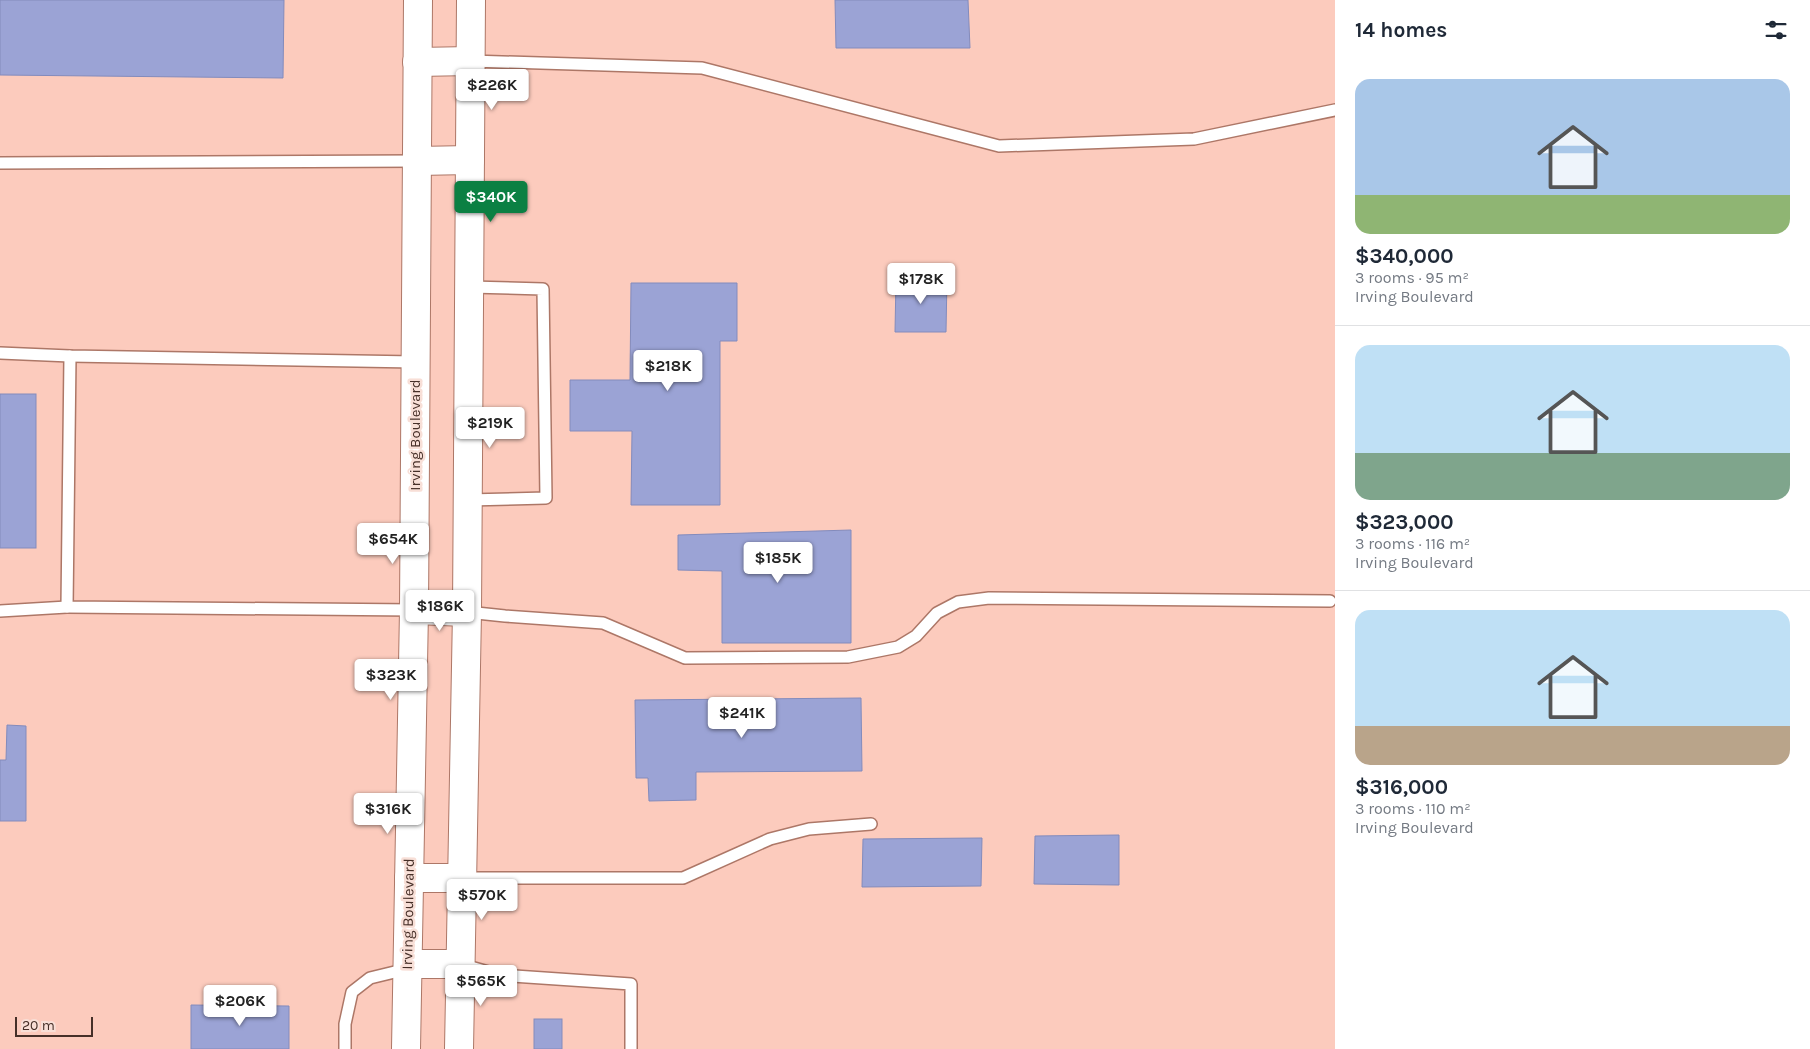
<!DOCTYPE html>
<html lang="en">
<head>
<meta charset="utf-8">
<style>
  body { margin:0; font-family:Karla,sans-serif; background:#f6f6f7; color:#1f2937; height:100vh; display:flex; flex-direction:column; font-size:19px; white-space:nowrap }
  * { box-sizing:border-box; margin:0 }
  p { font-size:16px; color:#747a83 }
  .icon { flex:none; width:28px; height:28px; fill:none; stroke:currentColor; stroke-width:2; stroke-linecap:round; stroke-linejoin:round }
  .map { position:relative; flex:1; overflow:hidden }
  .sheet { display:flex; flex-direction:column; background:#fff; width:475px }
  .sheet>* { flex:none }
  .scale { position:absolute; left:15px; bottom:12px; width:78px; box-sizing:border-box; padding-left:5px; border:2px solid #462f28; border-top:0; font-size:14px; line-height:18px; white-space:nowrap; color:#462f28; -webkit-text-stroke:4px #f8dfd7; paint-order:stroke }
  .price { position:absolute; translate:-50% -42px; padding:0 11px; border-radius:5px; background:#fff; color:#222; font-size:16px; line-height:32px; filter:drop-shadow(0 1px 2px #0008) }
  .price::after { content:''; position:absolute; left:50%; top:30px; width:15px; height:11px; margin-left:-8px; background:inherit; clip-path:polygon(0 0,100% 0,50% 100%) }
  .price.active { background:#0b8043; color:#fff }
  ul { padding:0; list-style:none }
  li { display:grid; align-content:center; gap:10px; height:265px; padding:0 20px }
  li+li { border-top:1px solid #e0e1e3 }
  li span { display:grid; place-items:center; height:155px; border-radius:15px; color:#555 }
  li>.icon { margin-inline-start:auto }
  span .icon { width:90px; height:90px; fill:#fffc; stroke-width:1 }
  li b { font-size:21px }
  h2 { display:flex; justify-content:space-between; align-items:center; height:60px; padding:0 20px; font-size:21px }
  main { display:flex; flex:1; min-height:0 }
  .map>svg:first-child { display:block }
  .building { fill:#9ba3d5; stroke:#838bbc }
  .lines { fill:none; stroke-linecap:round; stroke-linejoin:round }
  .service-casing { stroke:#ad7767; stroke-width:14 }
  .secondary-casing { stroke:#ad7767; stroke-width:30 }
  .service { stroke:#fff; stroke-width:11 }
  .secondary { stroke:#fff; stroke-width:28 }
  .labels { text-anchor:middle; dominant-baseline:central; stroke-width:5; stroke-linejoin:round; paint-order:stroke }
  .street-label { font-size:15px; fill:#462f28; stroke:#f8dfd7 }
</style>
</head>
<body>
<main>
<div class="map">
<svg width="1335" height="1049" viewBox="0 0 1335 1049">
  <rect width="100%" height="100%" fill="#fccbbd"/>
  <g class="building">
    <polygon points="0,0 284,0 283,78 0,75"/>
    <polygon points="835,0 968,0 970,48 836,48"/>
    <polygon points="947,278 946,332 895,332 896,279"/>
    <polygon points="631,283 737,283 737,341 720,341 720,505 631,505 632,431 570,431 570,380 630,380"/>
    <rect x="0" y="394" width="36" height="154"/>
    <polygon points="851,530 851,643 722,643 722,571 678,570 678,535"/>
    <polygon points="861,698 862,771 696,772 696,800 649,801 648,778 636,778 635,700"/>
    <polygon points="7,725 26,726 26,821 0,821 0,760 6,760"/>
    <polygon points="1119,835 1119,885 1034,884 1035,836"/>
    <polygon points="982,838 981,886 862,887 863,839"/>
    <polygon points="191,1005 289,1006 289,1049 191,1049"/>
    <rect x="534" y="1019" width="28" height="30"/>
  </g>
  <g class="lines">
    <g class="service-casing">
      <g id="service">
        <polyline points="471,61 702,68 999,146 1194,139 1335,110"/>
        <polyline points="0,163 417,161"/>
        <polyline points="0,353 70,356 415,362"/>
        <polyline points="70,356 67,607 414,610"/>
        <polyline points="468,500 546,498 543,289 470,287"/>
        <polyline points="0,611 67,607"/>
        <polyline points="467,612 505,616 603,623 685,658 848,657 898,647 916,636 937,613 958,602 989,598 1330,601"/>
        <polyline points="461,878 683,878 770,839 809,829 871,824"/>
        <polyline points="460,964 499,975 631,984 631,1049"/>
        <polyline points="345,1049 345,1024 352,992 370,978 407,969"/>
      </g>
    </g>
    <g class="secondary-casing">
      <g id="secondary">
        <polyline points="417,62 471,61"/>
        <polyline points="417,161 470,160"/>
        <polyline points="414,610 467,612"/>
        <polyline points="409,878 461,878"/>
        <polyline points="408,964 460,964"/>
        <polyline points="406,1049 414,610 418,0"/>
        <polyline points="459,1049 467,612 471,0"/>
      </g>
    </g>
    <use href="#service" class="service"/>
    <use href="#secondary" class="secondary"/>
  </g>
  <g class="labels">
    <g class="street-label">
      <text transform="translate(415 435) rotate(-90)">Irving Boulevard</text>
      <text transform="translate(408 914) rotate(-89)">Irving Boulevard</text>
    </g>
  </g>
</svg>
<div class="scale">20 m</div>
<b class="price" style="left:492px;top:111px">$226K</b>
<b class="price active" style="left:491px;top:223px">$340K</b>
<b class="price" style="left:921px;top:305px">$178K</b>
<b class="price" style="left:668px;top:392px">$218K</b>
<b class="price" style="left:490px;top:449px">$219K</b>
<b class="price" style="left:393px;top:565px">$654K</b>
<b class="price" style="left:778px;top:584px">$185K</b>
<b class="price" style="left:440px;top:632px">$186K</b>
<b class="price" style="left:391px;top:701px">$323K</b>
<b class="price" style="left:742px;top:739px">$241K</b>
<b class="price" style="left:388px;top:835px">$316K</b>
<b class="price" style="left:482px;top:921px">$570K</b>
<b class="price" style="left:481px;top:1007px">$565K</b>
<b class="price" style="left:240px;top:1027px">$206K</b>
</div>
<section class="sheet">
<h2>14 homes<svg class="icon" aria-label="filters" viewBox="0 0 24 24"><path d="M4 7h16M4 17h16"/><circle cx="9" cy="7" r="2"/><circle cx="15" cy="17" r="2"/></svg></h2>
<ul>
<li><span style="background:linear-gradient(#a9c7e8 75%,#8fb573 0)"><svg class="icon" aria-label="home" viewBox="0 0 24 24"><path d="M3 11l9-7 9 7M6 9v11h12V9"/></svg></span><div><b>$340,000</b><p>3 rooms · 95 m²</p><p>Irving Boulevard</p></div></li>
<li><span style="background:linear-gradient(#bfe0f5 70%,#7fa58c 0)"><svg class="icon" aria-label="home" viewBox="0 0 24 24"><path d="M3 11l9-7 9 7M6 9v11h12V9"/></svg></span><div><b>$323,000</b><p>3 rooms · 116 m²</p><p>Irving Boulevard</p></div></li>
<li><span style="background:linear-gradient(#bfe0f5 75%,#b9a48a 0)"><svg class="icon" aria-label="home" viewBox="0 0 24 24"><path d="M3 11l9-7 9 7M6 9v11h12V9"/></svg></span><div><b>$316,000</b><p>3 rooms · 110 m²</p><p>Irving Boulevard</p></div></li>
</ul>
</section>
</main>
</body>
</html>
